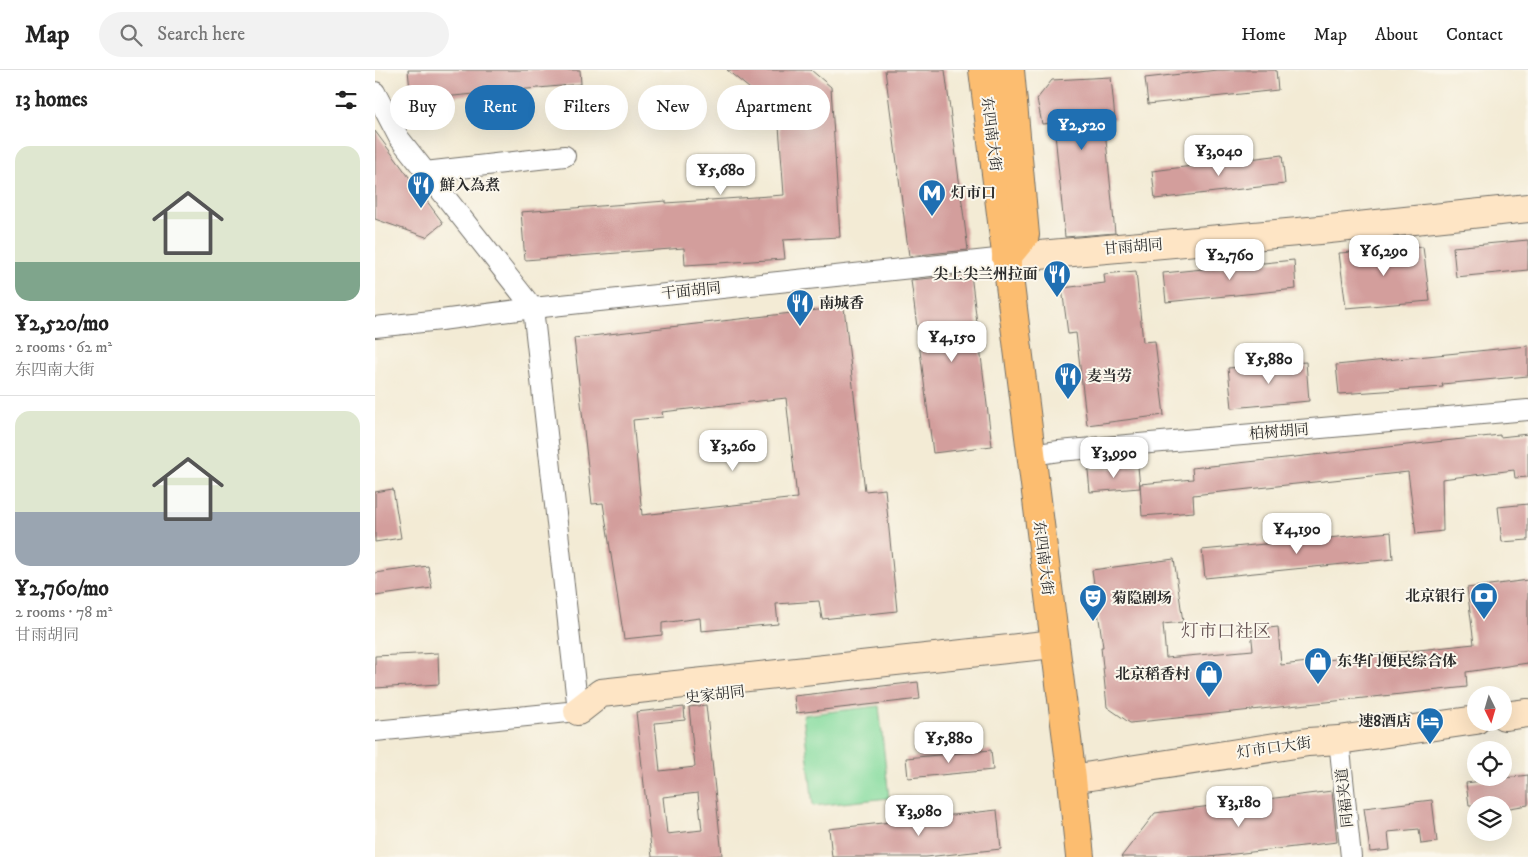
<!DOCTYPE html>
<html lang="en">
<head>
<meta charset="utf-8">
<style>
  body { margin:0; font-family:"IM FELL DW Pica","Noto Serif SC",serif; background:#f2f2f2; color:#222; height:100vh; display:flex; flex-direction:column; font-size:19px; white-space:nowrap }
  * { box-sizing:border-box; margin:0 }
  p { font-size:16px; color:#767676 }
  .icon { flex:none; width:28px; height:28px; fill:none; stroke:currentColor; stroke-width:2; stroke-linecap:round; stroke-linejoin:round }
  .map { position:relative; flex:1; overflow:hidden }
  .drawer { display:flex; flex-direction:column; background:#fff; width:375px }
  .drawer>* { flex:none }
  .top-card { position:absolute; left:15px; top:15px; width:475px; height:45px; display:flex; gap:10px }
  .needle { width:32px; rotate:175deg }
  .tools { position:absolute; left:1092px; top:616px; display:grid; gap:10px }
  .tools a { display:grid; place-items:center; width:45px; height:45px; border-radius:50%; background:#fff; box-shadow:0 5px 20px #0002; font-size:25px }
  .price { position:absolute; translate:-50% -42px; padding:0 11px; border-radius:10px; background:#fff; color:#222; font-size:16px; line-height:32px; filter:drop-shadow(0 1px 2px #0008) }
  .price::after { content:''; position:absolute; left:50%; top:30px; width:15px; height:11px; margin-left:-8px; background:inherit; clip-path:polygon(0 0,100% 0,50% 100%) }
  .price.selected { background:#1f6fb2; color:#fff }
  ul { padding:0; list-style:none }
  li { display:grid; align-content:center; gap:10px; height:265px; padding:0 15px }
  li+li { border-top:1px solid #e0e0e0 }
  li span { display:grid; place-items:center; height:155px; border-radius:15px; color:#555 }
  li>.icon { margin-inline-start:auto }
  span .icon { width:90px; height:90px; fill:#fffc; stroke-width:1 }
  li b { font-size:21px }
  h2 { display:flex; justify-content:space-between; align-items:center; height:60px; padding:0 15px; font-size:21px }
  .tag { padding:0 18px; border-radius:22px; background:#fff; box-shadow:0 5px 20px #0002; font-size:18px; line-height:45px }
  .tag.selected { background:#1f6fb2; color:#fff }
  header { display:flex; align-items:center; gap:30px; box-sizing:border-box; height:70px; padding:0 25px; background:#fff; border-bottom:1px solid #e0e0e0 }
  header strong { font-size:24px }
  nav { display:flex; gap:28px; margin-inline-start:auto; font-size:18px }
  .search { width:350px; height:45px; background:#f2f2f2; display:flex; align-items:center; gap:12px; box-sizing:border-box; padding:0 18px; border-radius:28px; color:#767676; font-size:19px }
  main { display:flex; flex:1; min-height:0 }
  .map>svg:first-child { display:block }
  .green { fill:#86dc9f; stroke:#588465 }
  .building { fill:#d39e9c; fill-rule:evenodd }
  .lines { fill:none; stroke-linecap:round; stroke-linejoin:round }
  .street-casing { stroke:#716e66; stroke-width:22 }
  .secondary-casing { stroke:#716e66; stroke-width:30 }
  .primary-casing { stroke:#716e66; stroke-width:30 }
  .street { stroke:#fff; stroke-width:20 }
  .secondary { stroke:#fee5c5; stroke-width:28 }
  .primary { stroke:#fcbd6f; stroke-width:28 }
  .labels { text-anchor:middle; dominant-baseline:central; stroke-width:4; stroke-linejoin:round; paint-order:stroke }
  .street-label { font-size:15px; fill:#2b2b2b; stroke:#fbf7ec }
  .poi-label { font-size:15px; font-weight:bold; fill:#2b2b2b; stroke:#fbf7ec; text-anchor:start }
  .quarter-label { font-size:18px; fill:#665353; stroke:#fbf7ec }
</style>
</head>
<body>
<header>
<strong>Map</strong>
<div class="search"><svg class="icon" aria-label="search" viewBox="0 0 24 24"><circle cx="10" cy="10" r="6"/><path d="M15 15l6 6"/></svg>Search here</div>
<nav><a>Home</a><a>Map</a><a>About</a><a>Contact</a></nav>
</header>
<main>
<section class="drawer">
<h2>13 homes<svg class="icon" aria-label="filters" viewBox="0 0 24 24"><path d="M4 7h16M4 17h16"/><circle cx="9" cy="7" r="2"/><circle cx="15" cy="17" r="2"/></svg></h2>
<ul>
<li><span style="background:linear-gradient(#dfe7d0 75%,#7fa58c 0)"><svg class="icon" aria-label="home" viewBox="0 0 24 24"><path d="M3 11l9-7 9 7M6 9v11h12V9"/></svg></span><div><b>¥2,520/mo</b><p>2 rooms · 62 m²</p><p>东四南大街</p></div></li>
<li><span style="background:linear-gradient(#dfe7d0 65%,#9aa5b1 0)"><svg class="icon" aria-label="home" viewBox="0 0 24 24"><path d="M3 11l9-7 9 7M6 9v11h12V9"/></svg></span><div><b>¥2,760/mo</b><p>2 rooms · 78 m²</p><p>甘雨胡同</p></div></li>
</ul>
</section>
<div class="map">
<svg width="1153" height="787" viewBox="0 0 1153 787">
  <rect width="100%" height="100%" fill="#fbf7ec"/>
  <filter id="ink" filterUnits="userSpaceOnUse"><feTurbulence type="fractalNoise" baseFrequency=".02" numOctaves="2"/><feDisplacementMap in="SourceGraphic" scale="10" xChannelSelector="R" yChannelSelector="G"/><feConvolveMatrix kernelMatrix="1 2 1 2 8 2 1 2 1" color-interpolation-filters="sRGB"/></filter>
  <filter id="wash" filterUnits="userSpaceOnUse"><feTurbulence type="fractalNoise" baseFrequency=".0096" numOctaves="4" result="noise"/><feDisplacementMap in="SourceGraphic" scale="20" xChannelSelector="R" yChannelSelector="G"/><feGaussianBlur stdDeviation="1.12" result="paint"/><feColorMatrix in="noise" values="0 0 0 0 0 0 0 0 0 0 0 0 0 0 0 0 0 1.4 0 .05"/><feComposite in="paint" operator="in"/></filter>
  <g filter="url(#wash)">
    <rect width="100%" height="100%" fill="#f3ebd5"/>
    <polygon class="green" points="504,636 514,728 438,736 428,645"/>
    <g id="blocks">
      <g class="building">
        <polygon points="33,0 205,0 206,14 36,30"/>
        <polygon points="352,0 436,0 456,17 465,167 408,170 410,189 310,195 309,178 150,190 146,142 291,131 291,133 409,125 403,42"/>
        <polygon points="510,0 570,0 593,180 534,186"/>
        <polygon points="842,0 901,0 903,20 773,34 770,8"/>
        <polygon points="736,7 740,49 729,49 740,163 690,167 679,53 667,54 662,29 677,10"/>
        <polygon points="0,61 68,153 51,167 0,149"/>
        <polygon points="907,85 910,114 780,129 777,101"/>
        <polygon points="1153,170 1153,200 1081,207 1078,177"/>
        <polygon points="1048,177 1055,231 971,238 964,183"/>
        <polygon points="919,190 921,219 791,232 788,203"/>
        <polygon points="761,201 768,272 780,271 789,345 712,355 701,263 693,264 687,218 730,213 729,204"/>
        <polygon points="596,204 617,376 558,383 536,210"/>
        <path d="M469,237L490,421L510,419L522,541L447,549L444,531L401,534L403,554L326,561L325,548L287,553V565L249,569L228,433L217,434L199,268ZM411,328L422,428L267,445L258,350L288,347L287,342Z"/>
        <polygon points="1153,276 1153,306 1067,314 1068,317 964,324 961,295"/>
        <polygon points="931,292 934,331 857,338 853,298"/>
        <polygon points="1153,364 1153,407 1140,408 1139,400 1067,409 1068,461 1041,464 1033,402 818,425 819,442 767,446 765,414 818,409 817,398 1125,365 1125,367"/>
        <polygon points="763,396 765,418 715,422 713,400"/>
        <polygon points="18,419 26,468 0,472 0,422"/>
        <polygon points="1153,434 1153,470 1127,472 1123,437"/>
        <polygon points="1016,462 1018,489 830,508 827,480"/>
        <polygon points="799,489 808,552 788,554 791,588 878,580 876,560 903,557 906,595 1099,574 1092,518 1153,510 1153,593 1091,602 1092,617 755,653 732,637 726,577 728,577 717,500"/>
        <polygon points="53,496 57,518 0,526 0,503"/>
        <polygon points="63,583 64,614 0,618 0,586"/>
        <polygon points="543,612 545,629 421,643 419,626"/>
        <path d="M331,635L347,785L325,787H277L261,642L309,637L310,650L280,653L285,701L320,697L314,637ZM323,723L327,760L292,764L288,727Z"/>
        <polygon points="616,680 618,700 533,708 531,688"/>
        <polygon points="1153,705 1153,735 1129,739 1129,735 1094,735 1091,713"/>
        <polygon points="957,721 962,772 834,787 746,787 780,743"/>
        <polygon points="1057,730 1062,772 1046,774 1044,759 1013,762 1015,780 995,782 989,738"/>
        <polygon points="622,740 626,779 551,787 457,787 454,759"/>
      </g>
    </g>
  </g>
  <g filter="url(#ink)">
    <use href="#blocks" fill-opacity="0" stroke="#716e66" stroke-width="1"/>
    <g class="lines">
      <g class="street-casing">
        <g id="street">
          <polyline points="0,22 24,68 158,238 203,641 0,661"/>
          <polyline points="50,102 190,86"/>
          <polyline points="0,257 66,250 158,238 631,188"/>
          <polyline points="656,385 684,381 1153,340"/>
          <polyline points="964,670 976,787"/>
        </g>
      </g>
      <g class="secondary-casing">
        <g id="secondary">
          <polyline points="631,188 945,160 1153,138"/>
          <polyline points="203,641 226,623 679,574"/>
          <polyline points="1129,646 1153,643"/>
          <polyline points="697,709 933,672 964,670 1101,650"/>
        </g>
      </g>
      <g class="primary-casing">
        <g id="primary">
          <polyline points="608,0 697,709 705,787"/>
          <polyline points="631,188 650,165 635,0"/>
        </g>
      </g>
      <use href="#street" class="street"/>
      <use href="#secondary" class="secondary"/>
      <use href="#primary" class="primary"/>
    </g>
  </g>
  <defs>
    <g id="restaurant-pin" transform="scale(1.4375)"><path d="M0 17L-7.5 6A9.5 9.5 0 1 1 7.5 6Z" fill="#1f6fb2" stroke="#fbf7ec"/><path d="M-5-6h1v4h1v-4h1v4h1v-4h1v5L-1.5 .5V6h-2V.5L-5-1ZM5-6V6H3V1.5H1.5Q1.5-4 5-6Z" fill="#fff"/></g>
    <g id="metro-pin" transform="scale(1.4375)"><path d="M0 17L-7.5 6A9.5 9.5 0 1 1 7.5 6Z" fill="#1f6fb2" stroke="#fbf7ec"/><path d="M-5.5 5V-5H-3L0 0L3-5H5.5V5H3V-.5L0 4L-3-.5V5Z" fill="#fff"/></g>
    <g id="bank-pin" transform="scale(1.4375)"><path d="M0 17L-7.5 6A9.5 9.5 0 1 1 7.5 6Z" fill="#1f6fb2" stroke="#fbf7ec"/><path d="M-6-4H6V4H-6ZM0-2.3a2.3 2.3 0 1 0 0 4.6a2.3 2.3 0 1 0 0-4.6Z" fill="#fff"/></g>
    <g id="theatre-pin" transform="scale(1.4375)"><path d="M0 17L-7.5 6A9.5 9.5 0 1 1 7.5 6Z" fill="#1f6fb2" stroke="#fbf7ec"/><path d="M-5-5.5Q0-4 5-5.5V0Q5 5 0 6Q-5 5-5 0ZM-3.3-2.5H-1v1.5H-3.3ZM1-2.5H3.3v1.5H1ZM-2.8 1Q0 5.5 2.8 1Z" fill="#fff"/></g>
    <g id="shop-pin" transform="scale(1.4375)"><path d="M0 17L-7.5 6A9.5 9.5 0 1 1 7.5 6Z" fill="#1f6fb2" stroke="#fbf7ec"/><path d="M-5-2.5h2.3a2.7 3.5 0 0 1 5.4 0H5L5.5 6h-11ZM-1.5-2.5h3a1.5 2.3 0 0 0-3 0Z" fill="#fff"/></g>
    <g id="hotel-pin" transform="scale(1.4375)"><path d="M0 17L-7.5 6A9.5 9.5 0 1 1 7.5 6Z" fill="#1f6fb2" stroke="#fbf7ec"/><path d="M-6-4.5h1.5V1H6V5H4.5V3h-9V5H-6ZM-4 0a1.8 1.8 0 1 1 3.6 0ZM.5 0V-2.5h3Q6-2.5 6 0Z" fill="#fff"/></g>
  </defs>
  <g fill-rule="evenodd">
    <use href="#restaurant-pin" x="46" y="115"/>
    <use href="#metro-pin" x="557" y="123"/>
    <use href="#restaurant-pin" x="682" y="204"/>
    <use href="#restaurant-pin" x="425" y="233"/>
    <use href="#restaurant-pin" x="693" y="306"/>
    <use href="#bank-pin" x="1109" y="526"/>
    <use href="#theatre-pin" x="718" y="528"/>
    <use href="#shop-pin" x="943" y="591"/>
    <use href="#shop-pin" x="834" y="604"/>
    <use href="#hotel-pin" x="1055" y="651"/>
  </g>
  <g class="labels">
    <g class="street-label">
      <text transform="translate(616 64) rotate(83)">东四南大街</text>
      <text transform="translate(758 177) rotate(-5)">甘雨胡同</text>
      <text transform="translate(316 221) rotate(-6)">干面胡同</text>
      <text transform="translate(904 362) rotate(-5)">柏树胡同</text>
      <text transform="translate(668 488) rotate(83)">东四南大街</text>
      <text transform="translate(340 625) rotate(-7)">史家胡同</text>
      <text transform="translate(899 678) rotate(-8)">灯市口大街</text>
      <text transform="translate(970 728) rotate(-96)">同福夹道</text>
    </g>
    <g class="poi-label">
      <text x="65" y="115">鮮入為煮</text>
      <text x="576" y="123">灯市口</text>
      <text x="663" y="204" text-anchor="end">尖上尖兰州拉面</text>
      <text x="444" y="233">南城香</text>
      <text x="712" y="306">麦当劳</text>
      <text x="1090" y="526" text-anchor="end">北京银行</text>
      <text x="737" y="528">菊隐剧场</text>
      <text x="962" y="591">东华门便民综合体</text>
      <text x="815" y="604" text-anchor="end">北京稻香村</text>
      <text x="1036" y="651" text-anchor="end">速8酒店</text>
    </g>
    <g class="quarter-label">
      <text x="851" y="562">灯市口社区</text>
    </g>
  </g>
</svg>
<div class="tools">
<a><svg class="needle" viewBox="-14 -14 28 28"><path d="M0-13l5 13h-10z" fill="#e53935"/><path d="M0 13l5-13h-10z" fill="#767676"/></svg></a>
<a><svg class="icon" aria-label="locate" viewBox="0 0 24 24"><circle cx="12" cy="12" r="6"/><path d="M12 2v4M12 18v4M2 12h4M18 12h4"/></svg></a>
<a><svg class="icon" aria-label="layers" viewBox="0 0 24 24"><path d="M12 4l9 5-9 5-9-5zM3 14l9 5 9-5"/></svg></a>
</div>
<b class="price selected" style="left:707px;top:81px">¥2,520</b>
<b class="price" style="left:844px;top:107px">¥3,040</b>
<b class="price" style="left:346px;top:126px">¥5,680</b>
<b class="price" style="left:1009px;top:207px">¥6,290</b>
<b class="price" style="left:855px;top:211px">¥2,760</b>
<b class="price" style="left:577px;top:293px">¥4,150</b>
<b class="price" style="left:894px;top:315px">¥5,880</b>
<b class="price" style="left:358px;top:402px">¥3,260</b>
<b class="price" style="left:739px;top:409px">¥3,990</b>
<b class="price" style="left:922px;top:485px">¥4,190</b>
<b class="price" style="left:574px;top:694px">¥5,880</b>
<b class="price" style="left:864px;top:758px">¥3,180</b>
<b class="price" style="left:544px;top:767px">¥3,980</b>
<div class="top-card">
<a class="tag">Buy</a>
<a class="tag selected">Rent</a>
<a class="tag">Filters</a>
<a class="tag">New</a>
<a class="tag">Apartment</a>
</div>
</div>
</main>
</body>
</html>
